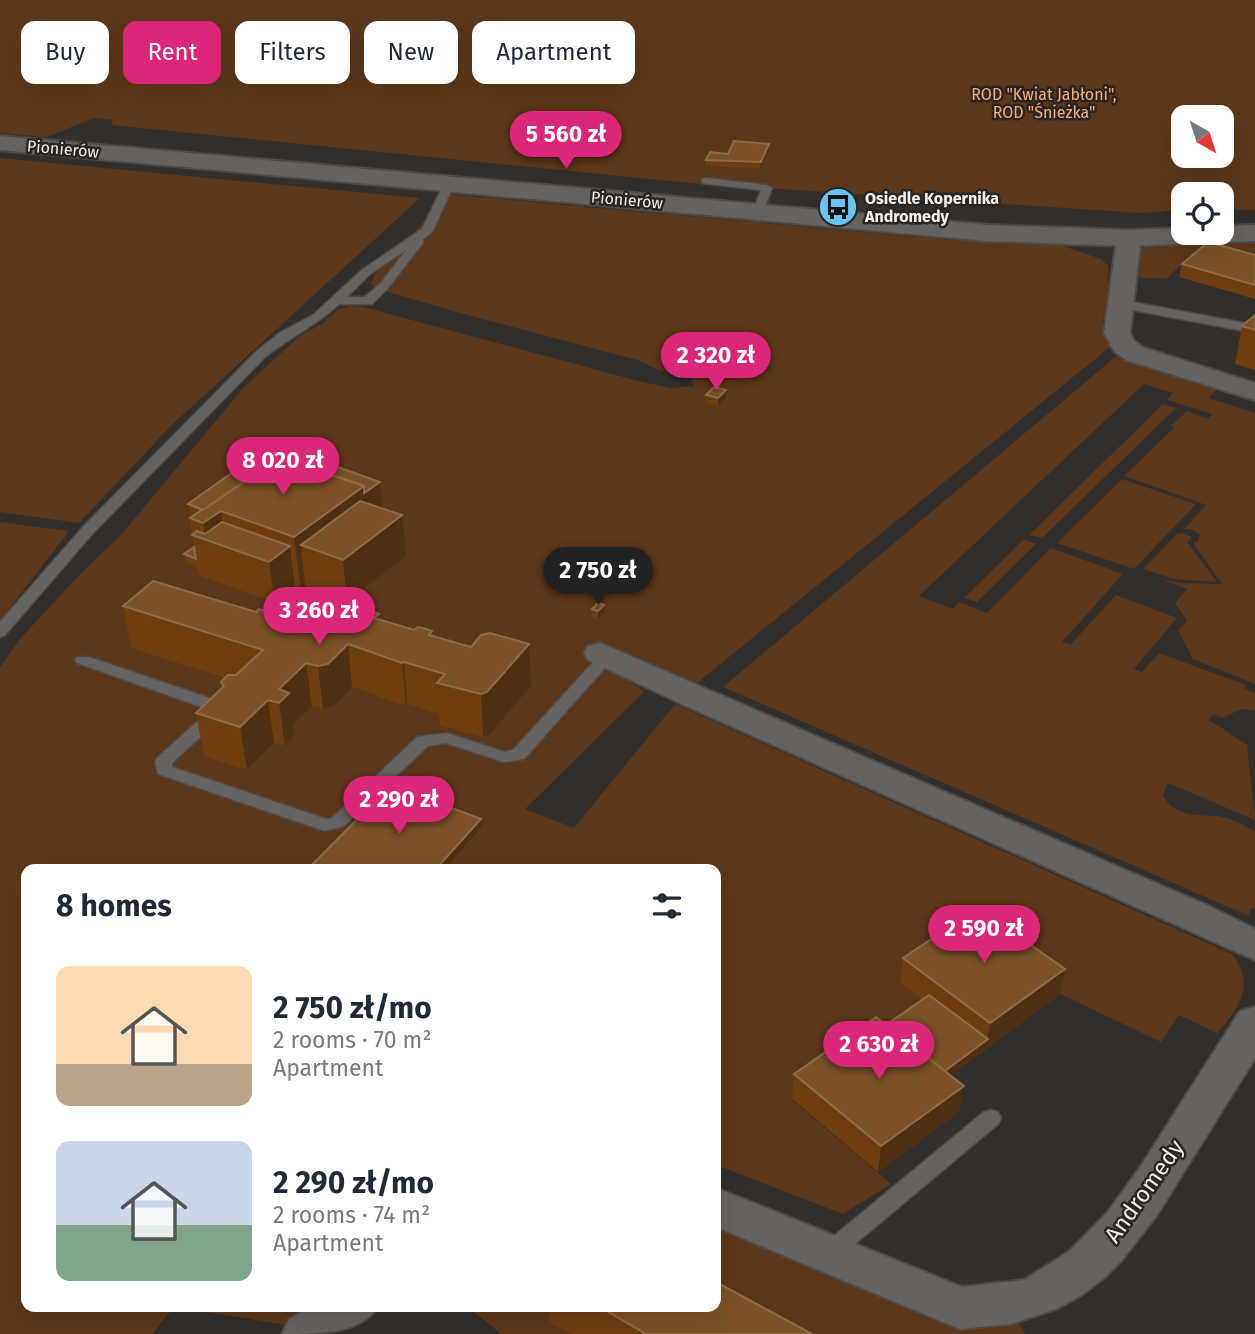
<!DOCTYPE html>
<html lang="en">
<head>
<meta charset="utf-8">
<style>
  body { margin:0; font-family:"Fira Sans",sans-serif; background:#f6f6f7; color:#1f2937; height:100vh; display:flex; flex-direction:column; font-size:26px; white-space:nowrap }
  * { box-sizing:border-box; margin:0 }
  p { font-size:23px; color:#747a83 }
  .icon { flex:none; width:38px; height:38px; fill:none; stroke:currentColor; stroke-width:2; stroke-linecap:round; stroke-linejoin:round }
  .map { position:relative; flex:1; overflow:hidden }
  .drawer { position:absolute; left:21px; top:864px; width:700px; height:448px; display:flex; flex-direction:column; background:#fff; border-radius:14px; box-shadow:0 7px 28px #0002 }
  .drawer>* { flex:none }
  .guide { position:absolute; left:21px; top:21px; width:700px; height:63px; display:flex; gap:14px }
  .needle { width:46px; rotate:141deg }
  .fabs { position:absolute; left:1171px; top:105px; display:grid; gap:14px }
  .fabs a { display:grid; place-items:center; width:63px; height:63px; border-radius:14px; background:#fff; box-shadow:0 7px 28px #0002; font-size:35px }
  .price { position:absolute; translate:-50% -60px; padding:0 16px; border-radius:24px; background:#db2777; color:#fff; font-size:23px; line-height:46px; filter:drop-shadow(0 2px 4px #0008) }
  .price::after { content:''; position:absolute; left:50%; top:42px; width:21px; height:16px; margin-left:-10px; background:inherit; clip-path:polygon(0 0,100% 0,50% 100%) }
  .price.active { background:#222; color:#fff }
  ul { padding:0; list-style:none }
  li { display:flex; align-items:center; gap:21px; height:175px; padding:0 35px }
  li span { display:grid; place-items:center; flex:none; width:196px; height:140px; border-radius:14px; color:#555 }
  li>.icon { margin-inline-start:auto }
  span .icon { width:84px; height:84px; fill:#fffc; stroke-width:1 }
  li b { font-size:30px }
  h2 { display:flex; justify-content:space-between; align-items:center; height:84px; padding:0 35px; font-size:30px }
  .chip { padding:0 24px; border-radius:14px; background:#fff; box-shadow:0 7px 28px #0002; font-size:24px; line-height:63px }
  .chip.active { background:#db2777; color:#fff }
  .map>svg:first-child { display:block }
  .green { fill:#5d3719; fill-rule:evenodd }
  .lines { fill:none; stroke-linecap:round; stroke-linejoin:round }
  .service-casing { stroke:#4e4b49; stroke-width:3 }
  .minor-casing { stroke:#4e4b49; stroke-width:4 }
  .tertiary-casing { stroke:#4e4b49; stroke-width:4 }
  .service { fill:#66625f; fill-rule:evenodd }
  .minor { fill:#66625f; fill-rule:evenodd }
  .tertiary { fill:#66625f; fill-rule:evenodd }
  .wall { fill:#6e3e11 }
  .shaded-wall { fill:#503012 }
  .building { fill:#7c5128; stroke:#8e6a47; stroke-width:2 }
  .labels { text-anchor:middle; dominant-baseline:central; stroke-width:5; stroke-linejoin:round; paint-order:stroke }
  .far-park-label { font-size:16px; fill:#fdaf77; stroke:#282523 }
  .far-street-label { font-size:16px; fill:#f1efee; stroke:#282523 }
  .far-poi-label { font-size:16px; font-weight:bold; fill:#f1efee; stroke:#282523; text-anchor:start }
  .near-street-label { font-size:23px; fill:#f1efee; stroke:#282523 }
</style>
</head>
<body>
<div class="map">
<svg width="1255" height="1334" viewBox="0 0 1255 1334">
  <rect width="100%" height="100%" fill="#322f2c"/>
  <g class="green">
    <path d="M0,0H1255V210L1222,209V194H1183V210L1140,213L689,183L111,125L113,120L94,118L47,137L0,133ZM1183,117H1222V156H1183Z"/>
    <polygon points="0,158 420,198 173,424 79,523 0,512"/>
    <path d="M445,194L953,240L1060,245L1101,259L1108,266L1107,282L1114,276L1129,238L1255,233V266L1206,251L1192,255L1166,279L1114,276L1102,324L1115,343L691,688L651,669L634,685L645,691L525,809L574,828L675,704L1232,954C1255,983 1241,1007 1217,1033L1179,1015L1161,1042L1060,994L974,933L901,983L928,1004L792,1100L891,1184L843,1214L716,1165V870H26V1307H316L287,1325L174,1307L152,1334H0V667L20,639L81,573L121,535L244,387L302,334L321,325L337,310L351,306L364,307L642,382L672,388L694,386L690,376L661,371L637,360L456,312L375,288L371,283L374,275L437,208Z"/>
    <path d="M1119,354L1222,382L1209,398L1255,413V684L1193,659L1178,630L1187,621L1175,603L1187,589L1161,579L1181,583L1222,584L1193,543L1198,541L1200,535L1194,530L1184,529L1206,505L1124,476L1174,428L1171,426L1187,411L1208,419L1212,414L1167,400L1173,393L1144,384L919,596L953,609L959,602L987,613L1051,548L1123,574L1062,642L1071,644L1116,595L1177,618L1134,669L1142,672L1159,653L1246,685L1244,688L1255,693V711L1241,709L1223,718L1214,714L1208,720C1223,727 1232,737 1247,744L1255,820L1168,783L1163,795C1174,817 1197,815 1218,816C1230,817 1244,826 1255,831V909L1251,908L1249,916L723,687Z"/>
    <polygon points="1163,404 1176,408 1042,538 1029,535"/>
    <polygon points="1122,479 1196,504 1134,569 1057,543"/>
    <polygon points="0,522 69,531 0,621"/>
    <polygon points="1183,533 1192,537 1187,542 1217,582 1174,579 1143,569 1177,534"/>
    <polygon points="1024,539 1036,544 977,602 964,598"/>
    <polygon points="716,1216 790,1243 1013,1313 1025,1334 726,1334 716,1307"/>
    <polygon points="468,1307 561,1307 570,1334 501,1334"/>
  </g>
  <g class="lines">
    <g class="service-casing">
      <g id="service">
        <polygon points="706,178 767,185 772,188 763,212 758,215 753,212 761,190 702,183 702,179"/>
        <path d="M449,181L454,184L433,231L423,239V243L388,288L372,304H339C317,325 290,337 265,357L93,533L5,635L0,637V622L83,527L257,351L281,332L313,315L362,270L422,229L444,184ZM406,250L380,284L365,297H347L370,274Z"/>
        <polygon points="1121,300 1255,325 1255,333 1117,307 1117,301"/>
        <polygon points="600,648 606,650 612,660 524,759 504,762 446,743 428,746 344,826 325,831 158,774 155,762 157,758 210,710 77,663 75,660 77,657 89,657 224,703 226,711 224,715 172,763 172,767 326,819 332,818 417,737 447,733 505,752 513,750 596,659 592,653"/>
        <polygon points="991,1110 998,1112 1001,1118 998,1124 850,1248 842,1251 834,1248 831,1242 834,1236 984,1112"/>
      </g>
    </g>
    <g class="minor-casing">
      <g id="minor">
        <polygon points="1129,231 1137,233 1141,238 1130,333 1134,341 1144,348 1255,383 1255,400 1126,360 1114,351 1104,333 1117,238 1121,233"/>
        <polygon points="600,643 1204,904 1255,929 1255,960 684,705 588,660 584,653 588,646"/>
        <polygon points="1255,1007 1255,1058 1157,1215 1122,1260 1103,1279 1080,1296 1056,1309 1010,1324 960,1329 716,1227 716,1188 962,1287 1024,1280 1070,1251 1108,1212 1141,1166 1240,1011"/>
        <path d="M310,1307H378C360,1334 317,1334 282,1334L289,1319Z"/>
      </g>
    </g>
    <g class="tertiary-casing">
      <polygon id="tertiary" points="0,136 988,225 1129,230 1183,228 1183,233 1222,233 1222,226 1255,225 1255,241 1129,246 988,241 0,150"/>
    </g>
    <use href="#service" class="service"/>
    <use href="#minor" class="minor"/>
    <use href="#tertiary" class="tertiary"/>
  </g>
  <g class="wall">
    <polygon points="769,151 760,168 706,166 706,160 728,154"/>
    <polygon points="1255,255 1255,299 1179,277 1182,264"/>
    <polygon points="1255,315 1255,370 1235,364 1242,326"/>
    <polygon points="726,390 726,397 718,406 706,403 706,395"/>
    <polygon points="188,504 382,508 406,556 347,601 305,586 301,589 295,587 275,603 199,575 197,567 185,562 184,554 194,547"/>
    <polygon points="123,606 256,612 308,628 379,620 433,636 531,686 489,735 483,737 440,726 439,714 407,704 406,706 352,687 333,707 323,709 312,706 293,724 294,736 285,746 274,743 247,770 204,756 196,713 222,689 221,682 225,678 131,648"/>
    <polygon points="592,609 604,613 598,619 592,617"/>
    <polygon points="903,958 1060,994 950,1075 960,1111 878,1172 792,1099 794,1074 886,1025 923,1000 900,983"/>
    <polygon points="549,1307 716,1307 812,1334 570,1334 549,1322"/>
  </g>
  <g class="shaded-wall">
    <polygon points="769,144 769,151 760,168 761,162"/>
    <polygon points="726,390 726,397 718,406 718,398"/>
    <polygon points="380,482 383,522 301,545 305,586 301,589 294,537 364,486"/>
    <polygon points="221,511 226,547 206,540 203,523"/>
    <polygon points="402,515 406,556 347,601 343,560"/>
    <polygon points="290,546 295,587 275,603 269,562"/>
    <polygon points="604,605 604,613 598,619 598,611"/>
    <polygon points="348,644 352,687 333,707 323,709 318,666"/>
    <polygon points="529,644 531,686 489,735 483,737 481,694"/>
    <polygon points="404,662 407,704 406,706 402,663"/>
    <polygon points="306,663 312,706 293,724 294,736 285,746 279,703 279,689"/>
    <polygon points="268,700 274,743 247,770 240,727"/>
    <polygon points="481,819 482,827 443,870 435,870"/>
    <polygon points="1065,969 1060,994 986,1048 990,1023"/>
    <polygon points="988,1039 986,1048 932,1089 933,1080"/>
    <polygon points="964,1086 960,1111 878,1172 881,1146"/>
  </g>
  <g class="building">
    <polygon points="734,141 769,144 761,162 706,160 710,152 728,154"/>
    <polygon points="1208,242 1255,255 1255,285 1182,264"/>
    <polygon points="1255,315 1255,330 1242,326"/>
    <polygon points="714,387 726,390 718,398 706,395"/>
    <polygon points="307,456 380,482 364,493 364,486 297,463"/>
    <polygon points="279,457 364,486 294,537 221,511 203,523 190,518"/>
    <polygon points="247,462 264,468 203,510 188,504"/>
    <polygon points="360,501 402,515 343,560 301,545"/>
    <polygon points="222,522 290,546 269,562 192,535 197,531 205,534"/>
    <polygon points="194,547 196,559 184,554"/>
    <polygon points="153,581 256,612 259,609 273,613 269,617 308,628 331,607 344,603 379,614 374,618 414,630 418,627 423,628 432,631 429,635 471,647 481,635 490,633 529,644 487,692 481,694 437,683 445,674 404,662 402,663 348,644 328,664 318,666 306,663 279,689 289,693 279,703 268,700 240,727 196,713 224,686 221,682 228,675 236,675 263,650 123,606"/>
    <polygon points="598,603 604,605 598,611 592,609"/>
    <polygon points="391,785 481,819 435,870 307,870"/>
    <polygon points="978,908 1065,969 990,1023 903,958"/>
    <polygon points="929,995 988,1039 945,1071 886,1025"/>
    <polygon points="876,1017 964,1086 881,1146 794,1074"/>
    <polygon points="716,1282 812,1334 646,1334 600,1307 716,1307"/>
  </g>
  <defs>
    <g id="bus-disc" transform="scale(2.0125)"><circle r="9.5" fill="#6bc3f2" stroke="#282523"/><path d="M-5-6H5V4H4V6H2V4H-2V6H-4V4H-5ZM-3.5-4V0h7V-4ZM-3.5 1.2v1.5H-2V1.2ZM2 1.2v1.5H3.5V1.2Z" fill="#111"/></g>
  </defs>
  <g fill-rule="evenodd">
    <use href="#bus-disc" x="838" y="207"/>
  </g>
  <g class="labels">
    <g class="far-park-label">
      <text x="1044" y="94">ROD "Kwiat Jabłoni",<tspan x="1044" dy="18">ROD "Śnieżka"</tspan></text>
    </g>
    <g class="far-street-label">
      <text transform="translate(63 149) rotate(5)">Pionierów</text>
      <text transform="translate(627 200) rotate(5)">Pionierów</text>
    </g>
    <g class="far-poi-label">
      <text x="865" y="198">Osiedle Kopernika<tspan x="865" dy="18">Andromedy</tspan></text>
    </g>
    <g class="near-street-label">
      <text transform="translate(1144 1191) rotate(-55)">Andromedy</text>
    </g>
  </g>
</svg>
<div class="fabs">
<a><svg class="needle" viewBox="-14 -14 28 28"><path d="M0-13l5 13h-10z" fill="#e53935"/><path d="M0 13l5-13h-10z" fill="#747a83"/></svg></a>
<a><svg class="icon" aria-label="locate" viewBox="0 0 24 24"><circle cx="12" cy="12" r="6"/><path d="M12 2v4M12 18v4M2 12h4M18 12h4"/></svg></a>
</div>
<b class="price" style="left:566px;top:171px">5 560 zł</b>
<b class="price" style="left:716px;top:392px">2 320 zł</b>
<b class="price" style="left:283px;top:497px">8 020 zł</b>
<b class="price active" style="left:598px;top:607px">2 750 zł</b>
<b class="price" style="left:319px;top:647px">3 260 zł</b>
<b class="price" style="left:399px;top:836px">2 290 zł</b>
<b class="price" style="left:984px;top:965px">2 590 zł</b>
<b class="price" style="left:879px;top:1081px">2 630 zł</b>
<div class="guide">
<a class="chip">Buy</a>
<a class="chip active">Rent</a>
<a class="chip">Filters</a>
<a class="chip">New</a>
<a class="chip">Apartment</a>
</div>
<section class="drawer">
<h2>8 homes<svg class="icon" aria-label="filters" viewBox="0 0 24 24"><path d="M4 7h16M4 17h16"/><circle cx="9" cy="7" r="2"/><circle cx="15" cy="17" r="2"/></svg></h2>
<ul>
<li><span style="background:linear-gradient(#ffd9b3 70%,#b9a48a 0)"><svg class="icon" aria-label="home" viewBox="0 0 24 24"><path d="M3 11l9-7 9 7M6 9v11h12V9"/></svg></span><div><b>2 750 zł/mo</b><p>2 rooms · 70 m²</p><p>Apartment</p></div></li>
<li><span style="background:linear-gradient(#c9d6e8 60%,#7fa58c 0)"><svg class="icon" aria-label="home" viewBox="0 0 24 24"><path d="M3 11l9-7 9 7M6 9v11h12V9"/></svg></span><div><b>2 290 zł/mo</b><p>2 rooms · 74 m²</p><p>Apartment</p></div></li>
</ul>
</section>
</div>
</body>
</html>
